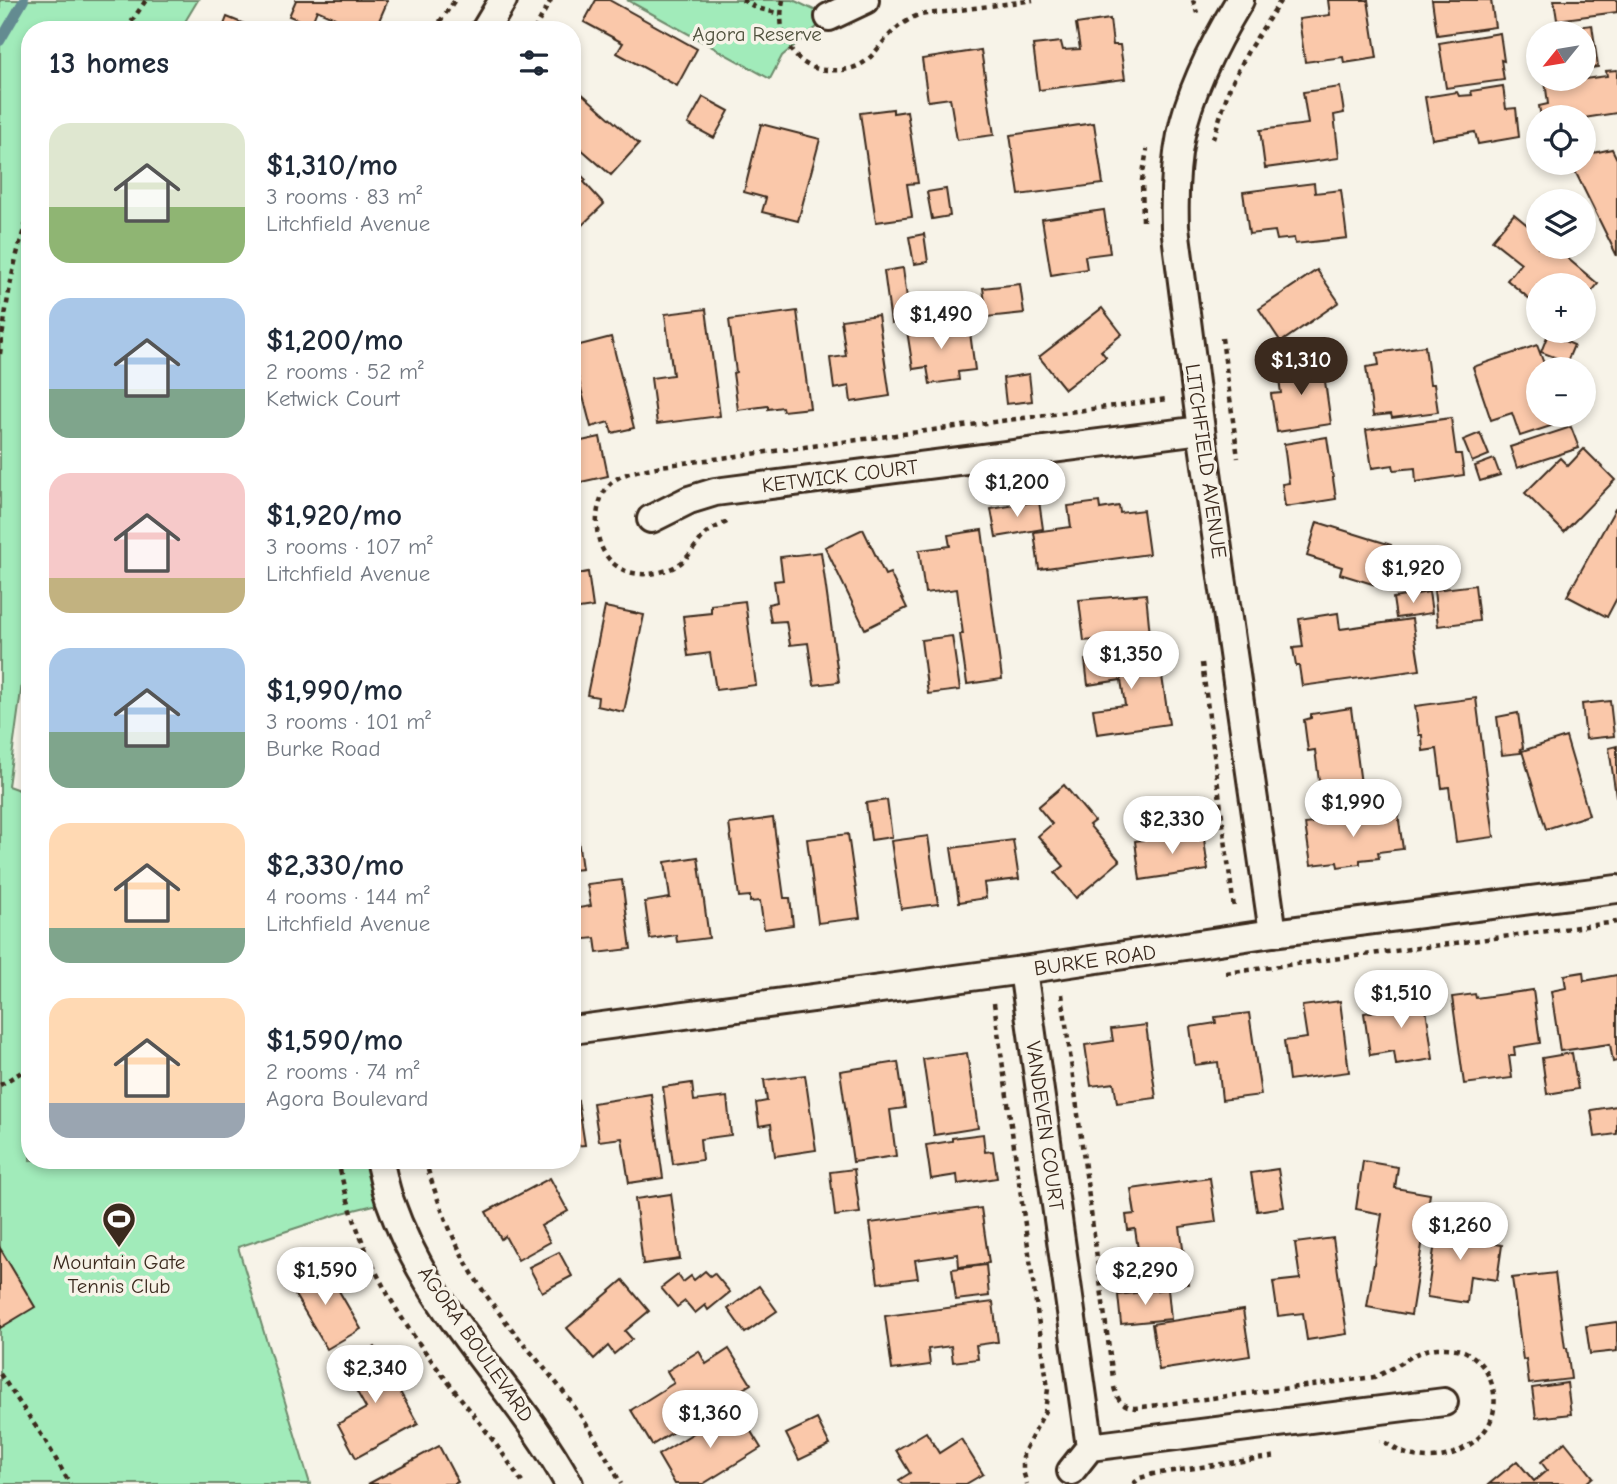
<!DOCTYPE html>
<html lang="en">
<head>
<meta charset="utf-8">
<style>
  body { margin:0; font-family:"Comic Neue",sans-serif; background:#f2f2f3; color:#1f2937; height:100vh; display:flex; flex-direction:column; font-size:26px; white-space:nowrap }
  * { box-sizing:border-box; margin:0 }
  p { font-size:23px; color:#747a83 }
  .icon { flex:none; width:38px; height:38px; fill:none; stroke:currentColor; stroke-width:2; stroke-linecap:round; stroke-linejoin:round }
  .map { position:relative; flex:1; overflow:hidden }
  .panel { position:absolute; left:21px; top:21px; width:560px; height:1148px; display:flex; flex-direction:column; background:#fff; border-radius:28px; box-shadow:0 4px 10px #0003 }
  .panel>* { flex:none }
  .needle { width:46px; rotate:240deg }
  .controls { position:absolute; left:1526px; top:21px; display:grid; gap:14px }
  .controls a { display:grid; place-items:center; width:70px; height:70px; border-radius:50%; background:#fff; box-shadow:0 4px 10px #0003; font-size:35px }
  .price { position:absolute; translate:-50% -60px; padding:0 16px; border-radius:24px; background:#fff; color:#222; font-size:23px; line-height:46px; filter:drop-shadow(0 2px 4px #0008) }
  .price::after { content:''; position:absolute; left:50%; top:42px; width:21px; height:16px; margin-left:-10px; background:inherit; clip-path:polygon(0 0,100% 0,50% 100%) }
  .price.current { background:#3b2a1e; color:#fff }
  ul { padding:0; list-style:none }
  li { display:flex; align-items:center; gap:21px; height:175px; padding:0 28px }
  li span { display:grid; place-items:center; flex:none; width:196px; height:140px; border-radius:21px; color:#555 }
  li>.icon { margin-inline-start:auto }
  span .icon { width:84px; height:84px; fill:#fffc; stroke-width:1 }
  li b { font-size:30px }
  h2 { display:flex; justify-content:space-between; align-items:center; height:84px; padding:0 28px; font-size:30px }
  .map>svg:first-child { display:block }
  .green { fill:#a1ebba; stroke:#6e8a6c; stroke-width:2 }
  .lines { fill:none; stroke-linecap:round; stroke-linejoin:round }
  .stream { stroke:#638b91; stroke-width:10 }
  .building { fill:#fac8aa; stroke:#3b2a1e; stroke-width:2 }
  .minor-casing { stroke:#3b2a1e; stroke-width:32 }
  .path { stroke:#3b2a1e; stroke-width:4.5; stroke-dasharray:5 5; stroke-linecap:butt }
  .minor { stroke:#f7f3e8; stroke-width:26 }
  .labels { text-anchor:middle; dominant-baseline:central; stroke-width:7; stroke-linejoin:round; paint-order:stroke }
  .park-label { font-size:21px; fill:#4f513d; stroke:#f7f3e8 }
  .street-label { font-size:21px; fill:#3b2a1e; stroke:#f7f3e8 }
  .poi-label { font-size:21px; fill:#3b2a1e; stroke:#f7f3e8 }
</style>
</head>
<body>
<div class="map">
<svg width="1617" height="1484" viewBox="0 0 1617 1484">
  <rect width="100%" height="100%" fill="#f7f3e8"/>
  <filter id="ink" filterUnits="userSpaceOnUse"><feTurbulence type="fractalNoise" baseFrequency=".0143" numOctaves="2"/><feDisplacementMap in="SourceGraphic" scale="14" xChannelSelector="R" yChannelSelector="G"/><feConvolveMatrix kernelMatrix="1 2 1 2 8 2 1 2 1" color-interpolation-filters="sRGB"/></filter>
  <g filter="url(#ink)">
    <g class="green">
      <polygon points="0,0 198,0 180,30 30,30 30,625 8,786 30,794 30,1160 379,1160 390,1201 342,1213 238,1247 310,1484 0,1484"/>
      <polygon points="627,0 793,0 829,17 782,56 770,79"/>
    </g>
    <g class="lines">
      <polyline class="stream" points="0,41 24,0"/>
    </g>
    <g class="building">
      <polygon points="296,0 388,0 375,30 330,30 335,18 317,10 311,25 289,16"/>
      <polygon points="596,0 609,0 697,49 677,86 617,53 623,43 584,22"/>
      <polygon points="1328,0 1368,0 1377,58 1344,63 1343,57 1305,62 1299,19 1330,15"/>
      <polygon points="1432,0 1491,0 1495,27 1437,35"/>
      <polygon points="1554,0 1617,0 1617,12 1557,20"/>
      <polygon points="227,17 259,30 222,30"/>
      <polygon points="1110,19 1113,45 1120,45 1125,79 1039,90 1033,45 1061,42 1063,50 1080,49 1076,24"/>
      <polygon points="1592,25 1598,67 1584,69 1584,33 1552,33 1551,30"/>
      <polygon points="1500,33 1504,61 1501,60 1504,80 1446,88 1439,43"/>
      <polygon points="981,50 994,135 957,140 950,98 928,101 922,59"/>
      <polygon points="1617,70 1617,113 1584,118 1541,117 1539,106 1548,104 1545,81 1565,79 1577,79 1577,80 1607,76 1606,71"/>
      <polygon points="1503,86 1506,109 1516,108 1519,137 1478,144 1475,132 1432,139 1425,97 1457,92 1459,96 1472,95 1471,91"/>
      <polygon points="1340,87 1344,113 1334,115 1339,158 1265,168 1260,130 1308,124 1303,92"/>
      <polygon points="579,91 639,144 611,175 572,141 572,99"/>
      <polygon points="703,97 729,111 714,138 688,124"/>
      <polygon points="893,109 893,113 907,111 918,183 907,184 912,217 876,222 860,113"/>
      <polygon points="1094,123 1103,184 1019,195 1010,135"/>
      <polygon points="761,124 820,139 798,221 762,212 766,198 744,192"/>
      <polygon points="1612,149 1617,159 1617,256 1571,163 1584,163 1584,155"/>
      <polygon points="572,166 586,180 584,182 604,204 573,234"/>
      <polygon points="1314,183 1315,193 1341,190 1347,238 1295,244 1294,238 1277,240 1275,231 1249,234 1243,192"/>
      <polygon points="946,189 950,216 932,219 927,192"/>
      <polygon points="1104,210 1110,253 1085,256 1087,269 1051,275 1042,219"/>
      <polygon points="1514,214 1538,234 1538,247 1554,247 1598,284 1584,301 1584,285 1538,285 1538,306 1507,280 1521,263 1492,240"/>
      <polygon points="924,234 928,262 914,264 909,237"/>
      <polygon points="903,268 910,320 891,323 884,271"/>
      <polygon points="1317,270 1339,302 1281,342 1259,309"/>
      <polygon points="1020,284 1024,313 987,317 983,288"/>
      <polygon points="1102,308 1122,334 1101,351 1106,357 1065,389 1039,357"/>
      <polygon points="706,309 720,416 657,424 651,378 673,375 665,314"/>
      <polygon points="797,311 810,408 783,411 782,407 768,409 768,406 738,410 733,373 736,372 729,320"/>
      <polygon points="878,315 890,396 851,402 849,386 834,389 830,358 846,356 841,320"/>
      <polygon points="932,320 933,330 969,325 975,370 958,372 959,380 930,384 927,367 913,369 906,324"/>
      <polygon points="1548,334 1574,345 1567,362 1541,352"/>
      <polygon points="611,337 634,428 612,433 609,422 591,427 572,354 572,347"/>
      <polygon points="1537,345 1546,369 1538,369 1538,415 1561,415 1563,422 1520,436 1512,413 1491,420 1473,367"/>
      <polygon points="1425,346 1430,384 1434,384 1438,412 1392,418 1391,414 1373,416 1366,367 1379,365 1377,353"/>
      <polygon points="1322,360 1331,424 1277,432 1271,394 1281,393 1277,366"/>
      <polygon points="1029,374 1032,401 1006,404 1003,378"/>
      <polygon points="1451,418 1456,454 1461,454 1464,475 1416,482 1415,468 1394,470 1393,465 1372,468 1366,430"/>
      <polygon points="1571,427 1579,448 1517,468 1510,447"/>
      <polygon points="1480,433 1489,455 1472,462 1463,440"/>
      <polygon points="600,437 608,476 572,484 572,443"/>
      <polygon points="1327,437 1336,499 1285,507 1282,484 1289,483 1284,444"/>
      <polygon points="1584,449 1615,480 1564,532 1525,493 1560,458 1568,466"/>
      <polygon points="1494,459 1500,475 1480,481 1475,466"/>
      <polygon points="1039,501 1043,529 996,537 991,509"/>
      <polygon points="1099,502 1100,509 1119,506 1120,513 1143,510 1149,554 1039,569 1034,532 1071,527 1068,506"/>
      <polygon points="1615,509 1617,510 1617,598 1607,617 1567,596"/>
      <polygon points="1317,522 1391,545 1379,586 1340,574 1342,567 1307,556"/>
      <polygon points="863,529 885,575 890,573 907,608 865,629 825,547"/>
      <polygon points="982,530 1002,679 967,684 960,634 963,634 957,589 925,593 919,550 950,546 948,535"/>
      <polygon points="821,552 839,682 814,685 808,643 790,645 786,621 771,622 768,604 777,602 774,581 783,580 780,557"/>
      <polygon points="588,572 593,607 572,610 572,575"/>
      <polygon points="1475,585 1479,621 1438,626 1434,590"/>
      <polygon points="1429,592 1432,613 1396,618 1393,598"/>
      <polygon points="1146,594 1150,635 1084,641 1079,600"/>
      <polygon points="745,601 756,685 716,690 710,653 688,656 683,616 711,613 711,605"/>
      <polygon points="605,607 644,615 624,712 597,706 598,697 587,695"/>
      <polygon points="1338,613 1340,629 1412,619 1420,670 1302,686 1299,666 1296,666 1293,648 1303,647 1299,619"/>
      <polygon points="952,636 960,690 928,694 921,640"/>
      <polygon points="1158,649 1169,724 1097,734 1093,709 1125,705 1121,680 1088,685 1085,660"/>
      <polygon points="1476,698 1494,837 1456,842 1449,787 1442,788 1437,749 1423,751 1422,735 1419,735 1415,706"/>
      <polygon points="1610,701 1614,736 1586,739 1582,704"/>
      <polygon points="1351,708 1361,784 1320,789 1315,750 1308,751 1304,720 1311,718 1311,714"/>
      <polygon points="1518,713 1523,748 1520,749 1521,753 1502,755 1497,717"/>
      <polygon points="1566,737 1589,815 1546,829 1522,751"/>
      <polygon points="1617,746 1617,796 1616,796 1609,748"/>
      <polygon points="1064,785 1094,821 1089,825 1120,861 1076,898 1055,873 1064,866 1038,836 1052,824 1038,807"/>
      <polygon points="887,800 892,837 871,840 866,803"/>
      <polygon points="1372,811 1373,817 1398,814 1403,849 1378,852 1379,858 1360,860 1360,864 1338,867 1337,862 1311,865 1305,824 1348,818 1348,814"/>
      <polygon points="773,818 784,898 790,898 793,925 764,929 760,901 750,902 750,896 739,897 729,824"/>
      <polygon points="572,825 576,825 582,869 572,870"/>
      <polygon points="1203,831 1208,870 1140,880 1135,841"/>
      <polygon points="848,834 860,918 818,923 807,839"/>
      <polygon points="928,836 938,904 901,909 891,841"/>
      <polygon points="1013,840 1019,879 984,883 986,898 959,902 951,848"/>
      <polygon points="698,857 709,938 677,942 676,935 650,939 645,902 670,898 665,862"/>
      <polygon points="622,880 631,949 597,953 595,938 576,940 572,909 591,906 587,884"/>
      <polygon points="1583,972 1584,981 1617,975 1617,1061 1613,1062 1610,1044 1560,1051 1551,991 1566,988 1564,975"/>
      <polygon points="1533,990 1540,1043 1514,1047 1515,1056 1509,1056 1512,1078 1464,1084 1452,997 1475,994 1476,998"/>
      <polygon points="1424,994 1433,1059 1396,1065 1394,1051 1370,1055 1364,1013 1390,1009 1388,999"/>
      <polygon points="1340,1001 1349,1072 1289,1080 1284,1041 1307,1038 1302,1006"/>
      <polygon points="1249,1013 1261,1095 1222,1100 1218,1062 1195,1065 1190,1027 1216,1023 1215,1017"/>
      <polygon points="1146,1025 1156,1098 1117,1103 1114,1083 1091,1086 1085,1045 1113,1041 1111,1029"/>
      <polygon points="967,1053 978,1128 934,1135 923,1059"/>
      <polygon points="1572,1053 1578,1089 1547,1094 1542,1058"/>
      <polygon points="898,1062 905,1108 890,1110 896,1156 853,1162 840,1071"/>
      <polygon points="805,1075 816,1150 775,1156 771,1124 759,1126 756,1103 767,1101 764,1080"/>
      <polygon points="692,1083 694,1101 727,1097 731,1135 700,1139 702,1160 673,1164 663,1087"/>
      <polygon points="651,1094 663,1178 629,1183 622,1138 599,1141 593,1103"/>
      <polygon points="578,1101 585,1145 572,1146 572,1102"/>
      <polygon points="1617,1106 1617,1134 1595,1137 1591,1110"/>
      <polygon points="983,1134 985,1152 993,1151 997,1178 958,1184 957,1175 931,1179 926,1145 952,1141 952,1138"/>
      <polygon points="1363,1161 1398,1167 1395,1188 1430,1194 1411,1315 1367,1307 1382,1214 1356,1209"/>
      <polygon points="854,1169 860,1213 835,1216 830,1172"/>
      <polygon points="1278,1169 1284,1207 1257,1211 1251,1173"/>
      <polygon points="550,1178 568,1211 541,1226 550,1242 518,1260 505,1236 501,1239 486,1212"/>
      <polygon points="1210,1178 1216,1222 1180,1227 1188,1284 1144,1290 1135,1229 1128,1230 1126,1215 1135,1214 1131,1189"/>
      <polygon points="671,1194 680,1259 643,1264 635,1199"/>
      <polygon points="981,1208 989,1263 959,1267 958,1254 915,1260 918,1278 878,1283 870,1223"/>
      <polygon points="1438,1222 1478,1229 1477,1241 1502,1245 1497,1280 1470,1276 1467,1303 1427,1297"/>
      <polygon points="1333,1238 1347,1334 1307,1340 1303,1313 1278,1316 1273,1282 1300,1279 1295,1243"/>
      <polygon points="0,1248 35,1307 0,1328"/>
      <polygon points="559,1252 572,1276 542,1292 529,1267"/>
      <polygon points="324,1265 361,1329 327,1349 289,1285"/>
      <polygon points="986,1265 989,1296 956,1300 952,1269"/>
      <polygon points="705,1271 710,1276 714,1273 730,1292 708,1310 705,1305 695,1313 685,1301 677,1307 661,1288 678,1275 683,1282 691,1276 694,1280"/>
      <polygon points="1555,1273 1565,1348 1567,1348 1571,1379 1529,1384 1526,1359 1523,1360 1512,1278"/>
      <polygon points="623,1280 649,1311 625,1331 632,1339 614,1354 608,1346 594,1359 567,1328"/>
      <polygon points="759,1286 777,1311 745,1333 728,1309"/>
      <polygon points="1168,1289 1171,1319 1121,1324 1118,1295"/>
      <polygon points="993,1302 998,1342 976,1345 978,1359 953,1362 951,1346 928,1349 930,1365 892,1370 885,1316"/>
      <polygon points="1243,1310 1250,1356 1159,1370 1152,1324"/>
      <polygon points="1617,1322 1617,1351 1590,1354 1586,1326"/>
      <polygon points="375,1347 418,1424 356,1458 338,1424 366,1408 342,1365"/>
      <polygon points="729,1349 751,1384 652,1445 631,1410 674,1383 667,1371 699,1351 706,1364"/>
      <polygon points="1567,1383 1571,1414 1536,1418 1532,1388"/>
      <polygon points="736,1407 761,1448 703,1484 675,1484 658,1455"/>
      <polygon points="817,1419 830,1445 799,1460 786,1434"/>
      <polygon points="926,1432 939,1453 961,1439 983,1474 966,1484 902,1484 899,1480 910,1473 896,1450"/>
      <polygon points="1565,1442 1593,1477 1585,1484 1489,1484 1517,1461 1534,1481 1547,1470 1541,1462"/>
      <polygon points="439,1446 458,1482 454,1484 368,1484"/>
    </g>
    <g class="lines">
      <g class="minor-casing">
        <g id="minor">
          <path d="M1240,0C1216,40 1190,89 1181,135C1175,165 1174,196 1175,227L1201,430L1273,933"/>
          <polyline points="829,17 865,0"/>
          <polyline points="485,30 503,0"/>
          <polyline points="651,519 689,500 715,492 1201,430"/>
          <polyline points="1023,970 1090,1447"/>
          <polyline points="572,1030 1023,970 1273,933 1617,889"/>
          <path d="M379,1160C383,1174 385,1188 390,1201C403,1238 422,1274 444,1306C484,1366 534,1419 569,1484"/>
          <polyline points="1071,1471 1090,1447 1444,1402"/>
        </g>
      </g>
      <g class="path">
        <polyline points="742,0 757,8 780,14"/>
        <path d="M783,0C779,19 781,41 795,55C804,65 815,70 828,70C874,73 872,46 902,24C906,22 911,18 916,16C927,13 941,13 953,11C980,7 1007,4 1033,0"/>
        <polyline points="1193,0 1197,13"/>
        <polyline points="126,30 146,0"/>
        <polyline points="434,30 455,0"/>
        <polyline points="534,30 551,0"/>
        <polyline points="1213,139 1229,89 1248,51 1281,0"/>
        <polyline points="1143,221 1142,180 1147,149"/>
        <polyline points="1222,338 1238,458"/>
        <path d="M0,354C6,305 13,258 30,212"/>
        <path d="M727,522C721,525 713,528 708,532C689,549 690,565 660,572C621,582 594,556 597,517C598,504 602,492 611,483C624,471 645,470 661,466L1167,399"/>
        <polyline points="1202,663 1234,908"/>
        <polyline points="1226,973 1617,922"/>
        <polyline points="1062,994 1113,1378"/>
        <polyline points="994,1003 1048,1389 1045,1411 1023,1454 1023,1471 1027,1484"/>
        <polyline points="0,1085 30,1067"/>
        <path d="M338,1160C350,1222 376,1280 411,1332C447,1384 489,1430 523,1484"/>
        <path d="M425,1160C437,1201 453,1242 475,1278C499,1317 530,1350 558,1385C582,1415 603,1449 621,1484"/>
        <polyline points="0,1374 45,1440 70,1484"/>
        <path d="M1114,1387C1117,1400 1122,1406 1135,1408L1374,1377C1397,1369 1413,1350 1437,1348C1446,1348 1456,1348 1464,1351C1489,1363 1501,1395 1491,1420C1486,1432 1476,1441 1466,1447C1455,1454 1442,1458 1430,1458C1420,1458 1408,1455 1399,1451C1392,1447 1387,1443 1380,1441"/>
        <polyline points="1133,1484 1140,1478 1153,1474 1277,1456"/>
      </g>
      <use href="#minor" class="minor"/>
    </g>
  </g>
  <defs>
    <g id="stadium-pin" transform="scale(1.75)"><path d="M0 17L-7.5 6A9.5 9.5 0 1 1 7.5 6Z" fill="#3b2a1e" stroke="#f7f3e8"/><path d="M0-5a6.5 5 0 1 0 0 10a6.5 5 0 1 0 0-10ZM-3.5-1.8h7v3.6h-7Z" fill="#fff"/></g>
  </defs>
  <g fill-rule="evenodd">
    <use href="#stadium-pin" x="119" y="1219"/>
  </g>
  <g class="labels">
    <g class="park-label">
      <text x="757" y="34">Agora Reserve</text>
    </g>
    <g class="street-label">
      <text transform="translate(1206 461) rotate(82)">LITCHFIELD AVENUE</text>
      <text transform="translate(840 476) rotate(-7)">KETWICK COURT</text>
      <text transform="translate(1095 960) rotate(-8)">BURKE ROAD</text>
      <text transform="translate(1045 1126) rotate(82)">VANDEVEN COURT</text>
      <text transform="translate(476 1344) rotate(55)">AGORA BOULEVARD</text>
    </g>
    <g class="poi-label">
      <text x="119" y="1262">Mountain Gate<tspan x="119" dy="24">Tennis Club</tspan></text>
    </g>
  </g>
</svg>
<div class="controls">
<a><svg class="needle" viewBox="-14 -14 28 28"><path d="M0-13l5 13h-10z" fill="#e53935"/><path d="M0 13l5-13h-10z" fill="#747a83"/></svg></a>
<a><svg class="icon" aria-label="locate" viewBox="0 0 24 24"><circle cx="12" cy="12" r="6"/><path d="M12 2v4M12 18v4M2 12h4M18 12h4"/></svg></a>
<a><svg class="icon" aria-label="layers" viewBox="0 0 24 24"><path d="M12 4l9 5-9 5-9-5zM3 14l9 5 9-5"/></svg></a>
<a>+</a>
<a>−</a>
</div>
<b class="price" style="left:941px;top:351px">$1,490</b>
<b class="price current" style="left:1301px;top:397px">$1,310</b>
<b class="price" style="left:1017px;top:519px">$1,200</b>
<b class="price" style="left:1413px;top:605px">$1,920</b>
<b class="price" style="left:1131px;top:691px">$1,350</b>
<b class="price" style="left:1353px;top:839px">$1,990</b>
<b class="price" style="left:1172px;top:856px">$2,330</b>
<b class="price" style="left:1401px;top:1030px">$1,510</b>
<b class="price" style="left:1460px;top:1262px">$1,260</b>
<b class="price" style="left:325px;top:1307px">$1,590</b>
<b class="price" style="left:1145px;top:1307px">$2,290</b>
<b class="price" style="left:375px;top:1405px">$2,340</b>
<b class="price" style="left:710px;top:1450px">$1,360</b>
<section class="panel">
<h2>13 homes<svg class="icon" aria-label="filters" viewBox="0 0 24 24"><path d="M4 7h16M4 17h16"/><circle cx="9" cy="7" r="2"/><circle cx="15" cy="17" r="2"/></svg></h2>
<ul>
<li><span style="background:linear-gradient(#dfe7d0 60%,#8fb573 0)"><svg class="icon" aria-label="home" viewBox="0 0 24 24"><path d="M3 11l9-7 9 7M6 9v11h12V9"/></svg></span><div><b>$1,310/mo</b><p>3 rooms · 83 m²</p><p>Litchfield Avenue</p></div></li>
<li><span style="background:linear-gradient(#a9c7e8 65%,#7fa58c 0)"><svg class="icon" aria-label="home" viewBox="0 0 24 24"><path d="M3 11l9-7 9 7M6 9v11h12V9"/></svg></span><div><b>$1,200/mo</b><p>2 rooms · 52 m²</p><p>Ketwick Court</p></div></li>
<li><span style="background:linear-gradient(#f6c9c9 75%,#c2b280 0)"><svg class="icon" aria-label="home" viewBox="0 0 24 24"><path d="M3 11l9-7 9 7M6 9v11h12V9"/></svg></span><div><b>$1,920/mo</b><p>3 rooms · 107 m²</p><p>Litchfield Avenue</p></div></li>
<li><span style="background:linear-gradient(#a9c7e8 60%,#7fa58c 0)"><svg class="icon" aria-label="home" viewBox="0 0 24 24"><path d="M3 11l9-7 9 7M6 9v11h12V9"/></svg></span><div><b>$1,990/mo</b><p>3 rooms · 101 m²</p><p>Burke Road</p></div></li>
<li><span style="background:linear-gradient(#ffd9b3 75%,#7fa58c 0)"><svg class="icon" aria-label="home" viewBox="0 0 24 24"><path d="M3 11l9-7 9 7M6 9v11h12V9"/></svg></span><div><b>$2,330/mo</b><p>4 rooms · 144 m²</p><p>Litchfield Avenue</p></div></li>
<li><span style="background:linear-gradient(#ffd9b3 75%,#9aa5b1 0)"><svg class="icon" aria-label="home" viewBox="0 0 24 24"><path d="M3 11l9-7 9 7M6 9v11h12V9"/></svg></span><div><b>$1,590/mo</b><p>2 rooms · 74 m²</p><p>Agora Boulevard</p></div></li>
</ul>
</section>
</div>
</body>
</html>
